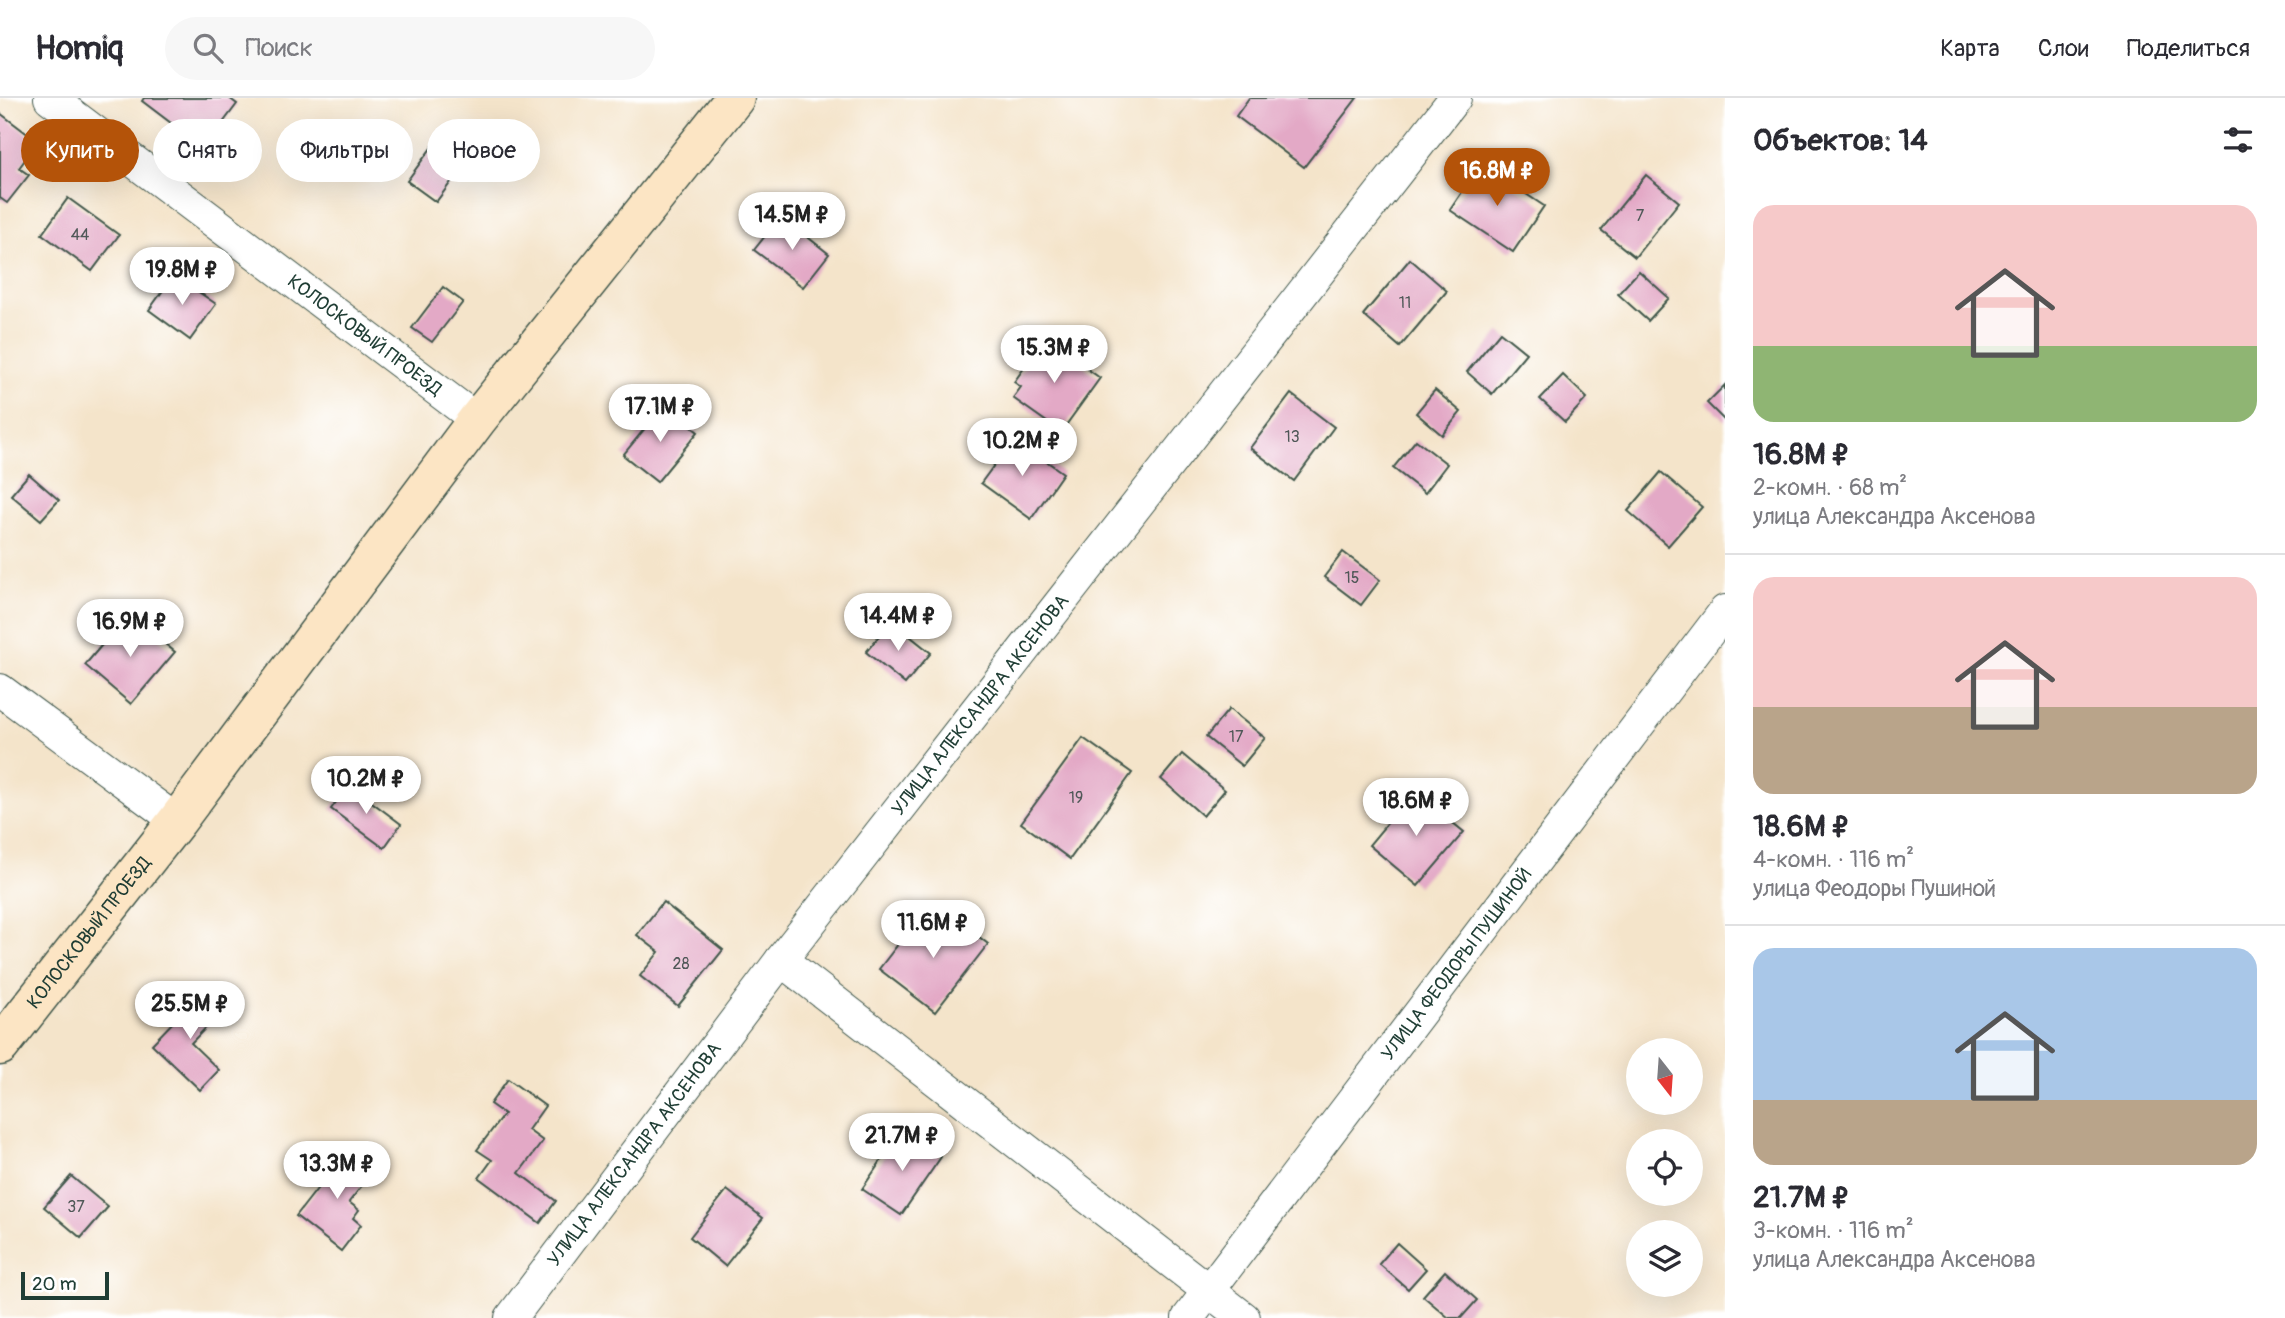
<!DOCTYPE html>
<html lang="ru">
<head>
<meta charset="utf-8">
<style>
  body { margin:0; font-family:Pangolin,sans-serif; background:#f7f7f7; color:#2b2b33; height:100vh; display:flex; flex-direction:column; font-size:26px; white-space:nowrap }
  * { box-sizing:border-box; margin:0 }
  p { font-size:23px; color:#7c7c81 }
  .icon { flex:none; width:38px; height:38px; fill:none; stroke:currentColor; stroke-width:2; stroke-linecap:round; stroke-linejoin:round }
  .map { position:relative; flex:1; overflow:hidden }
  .side { display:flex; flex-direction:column; background:#fff; width:560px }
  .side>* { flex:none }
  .guide { position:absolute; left:21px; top:21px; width:665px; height:63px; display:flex; gap:14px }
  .needle { width:46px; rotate:163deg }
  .buttons { position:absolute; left:1626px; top:940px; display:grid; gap:14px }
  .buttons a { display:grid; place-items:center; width:77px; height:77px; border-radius:50%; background:#fff; box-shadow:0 7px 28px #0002; font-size:35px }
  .scale { position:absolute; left:21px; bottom:18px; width:88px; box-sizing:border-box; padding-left:7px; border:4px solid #1f3d34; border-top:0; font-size:19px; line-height:24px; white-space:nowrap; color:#1f3d34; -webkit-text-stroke:5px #fff; paint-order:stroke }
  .price { position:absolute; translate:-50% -60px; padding:0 16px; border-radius:24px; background:#fff; color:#222; font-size:23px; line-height:46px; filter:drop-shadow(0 2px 4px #0008) }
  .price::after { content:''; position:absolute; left:50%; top:42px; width:21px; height:16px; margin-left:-10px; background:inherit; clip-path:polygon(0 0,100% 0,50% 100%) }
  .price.current { background:#b45309; color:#fff }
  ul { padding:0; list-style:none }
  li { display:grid; align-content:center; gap:14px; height:371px; padding:0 28px }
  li+li { border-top:2px solid #e1e1e2 }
  li span { display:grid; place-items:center; height:217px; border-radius:21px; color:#555 }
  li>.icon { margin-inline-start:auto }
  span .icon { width:126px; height:126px; fill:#fffc; stroke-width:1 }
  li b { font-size:30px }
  h2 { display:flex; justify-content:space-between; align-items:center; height:84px; padding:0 28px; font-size:30px }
  .pill { padding:0 24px; border-radius:32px; background:#fff; box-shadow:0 7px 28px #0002; font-size:24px; line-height:63px }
  .pill.current { background:#b45309; color:#fff }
  header { display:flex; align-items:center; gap:42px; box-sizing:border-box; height:98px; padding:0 35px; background:#fff; border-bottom:2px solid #e1e1e2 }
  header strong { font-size:33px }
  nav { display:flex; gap:38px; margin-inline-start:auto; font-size:24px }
  .search { width:490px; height:63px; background:#f7f7f7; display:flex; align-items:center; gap:18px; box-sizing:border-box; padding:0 24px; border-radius:38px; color:#7c7c81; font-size:26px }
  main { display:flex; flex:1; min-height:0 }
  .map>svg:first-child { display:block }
  .building { fill:#e3a9c6 }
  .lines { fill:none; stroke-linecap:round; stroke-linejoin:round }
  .street-casing { stroke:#3f564a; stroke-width:34 }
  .secondary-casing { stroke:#3f564a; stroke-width:41 }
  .street { stroke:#fff; stroke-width:32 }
  .secondary { stroke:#fce5c4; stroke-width:38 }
  .labels { text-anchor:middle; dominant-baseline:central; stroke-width:5; stroke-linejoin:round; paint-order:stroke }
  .number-label { font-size:16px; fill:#505858 }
  .street-label { font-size:19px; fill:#1f3d34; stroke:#fff }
</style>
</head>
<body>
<header>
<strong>Homiq</strong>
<div class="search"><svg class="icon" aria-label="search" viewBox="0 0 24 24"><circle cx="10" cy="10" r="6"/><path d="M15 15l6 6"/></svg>Поиск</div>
<nav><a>Карта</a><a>Слои</a><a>Поделиться</a></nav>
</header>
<main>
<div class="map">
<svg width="1725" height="1220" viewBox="0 0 1725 1220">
  <rect width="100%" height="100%" fill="#fff"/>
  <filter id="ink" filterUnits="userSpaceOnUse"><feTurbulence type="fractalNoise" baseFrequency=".0143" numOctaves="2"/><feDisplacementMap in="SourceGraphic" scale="14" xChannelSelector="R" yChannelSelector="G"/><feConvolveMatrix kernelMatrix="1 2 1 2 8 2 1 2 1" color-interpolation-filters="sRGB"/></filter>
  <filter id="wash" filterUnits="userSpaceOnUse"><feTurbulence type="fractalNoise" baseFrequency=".00686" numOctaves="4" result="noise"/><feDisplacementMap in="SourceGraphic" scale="28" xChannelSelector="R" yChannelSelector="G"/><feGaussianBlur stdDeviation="1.57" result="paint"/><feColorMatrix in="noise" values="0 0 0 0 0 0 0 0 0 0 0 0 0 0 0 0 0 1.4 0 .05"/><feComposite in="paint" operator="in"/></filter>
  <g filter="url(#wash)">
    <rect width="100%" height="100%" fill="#f4e4ca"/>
    <g id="blocks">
      <g class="building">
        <polygon points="144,0 229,0 237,6 204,50 142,3"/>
        <polygon points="1249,0 1357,0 1304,69 1236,18"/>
        <polygon points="0,15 38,44 19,70 29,77 7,105 0,100"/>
        <polygon points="437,42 466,64 436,104 407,83"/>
        <polygon points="1481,66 1544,108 1513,154 1450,112"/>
        <polygon points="1646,77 1679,104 1635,159 1601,132"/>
        <polygon points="68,100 119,137 92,173 42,136"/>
        <polygon points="781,118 829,156 803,189 754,152"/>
        <polygon points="1410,161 1447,193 1400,249 1363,217"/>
        <polygon points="1639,173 1669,200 1648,223 1618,196"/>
        <polygon points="174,177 216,206 190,242 149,212"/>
        <polygon points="443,189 463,204 432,244 412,230"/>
        <polygon points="1500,234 1526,255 1492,296 1467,274"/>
        <polygon points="1045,241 1100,280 1061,334 1013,300 1021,289 1014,284"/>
        <polygon points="1563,277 1587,300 1565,324 1540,301"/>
        <polygon points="1725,287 1725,323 1707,305"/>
        <polygon points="1435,292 1461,314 1442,337 1416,315"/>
        <polygon points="1291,296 1334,329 1294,383 1250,350"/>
        <polygon points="664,307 698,334 657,384 623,357"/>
        <polygon points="1014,340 1063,375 1031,421 981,385"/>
        <polygon points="1416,342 1447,366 1425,395 1393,370"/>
        <polygon points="1661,374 1702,409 1668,448 1628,413"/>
        <polygon points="29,376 59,402 41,422 11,397"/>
        <polygon points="1343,454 1380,482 1361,507 1324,479"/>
        <polygon points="128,516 175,554 131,606 85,567"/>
        <polygon points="891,523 931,555 905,586 866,554"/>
        <polygon points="1229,611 1265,640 1242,668 1206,639"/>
        <polygon points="1083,640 1132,675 1070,761 1021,725"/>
        <polygon points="1182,656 1225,692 1203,718 1161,681"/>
        <polygon points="349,687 401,726 384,750 331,711"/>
        <polygon points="1414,693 1464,734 1418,788 1369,747"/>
        <polygon points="663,804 723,852 678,908 640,878 659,854 637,837"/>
        <polygon points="920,818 944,836 956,821 988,846 935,914 879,871"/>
        <polygon points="202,894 222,913 191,945 219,972 200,992 152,946"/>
        <polygon points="508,981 545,1008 528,1032 543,1043 519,1075 556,1103 540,1125 479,1080 492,1062 477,1052 504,1016 490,1006"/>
        <polygon points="902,1032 941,1059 901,1117 862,1091"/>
        <polygon points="349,1050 375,1071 349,1104 359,1112 353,1120 361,1127 341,1153 296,1118"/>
        <polygon points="71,1078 108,1109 81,1140 44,1109"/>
        <polygon points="727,1092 763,1120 725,1168 690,1139"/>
        <polygon points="1397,1145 1426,1171 1408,1191 1379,1166"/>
        <polygon points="1445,1173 1477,1202 1461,1220 1449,1220 1423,1198"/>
      </g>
    </g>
  </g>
  <g filter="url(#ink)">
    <use href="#blocks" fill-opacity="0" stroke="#3f564a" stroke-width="2"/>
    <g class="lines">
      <g class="street-casing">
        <g id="street">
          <path id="s1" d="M50,0L477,322"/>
          <polyline points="0,592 177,723"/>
          <polyline points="781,862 1244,1220"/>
          <path id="s2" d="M511,1220L781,862L1455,0"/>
          <path id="s3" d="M1188,1220L1725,513"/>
        </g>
      </g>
      <g class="secondary-casing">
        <g id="secondary">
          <path id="s4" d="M0,948L177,723L477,322L735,0"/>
        </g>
      </g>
      <use href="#street" class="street"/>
      <use href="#secondary" class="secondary"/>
    </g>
  </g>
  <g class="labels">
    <g class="number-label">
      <text x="1640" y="118">7</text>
      <text x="80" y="137">44</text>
      <text x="1405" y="205">11</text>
      <text x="1292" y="339">13</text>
      <text x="1352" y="480">15</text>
      <text x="1236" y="639">17</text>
      <text x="1076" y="700">19</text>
      <text x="681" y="866">28</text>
      <text x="76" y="1109">37</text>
    </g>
    <g class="street-label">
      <text stroke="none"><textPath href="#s1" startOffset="394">КОЛОСКОВЫЙ ПРОЕЗД</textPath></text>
      <text stroke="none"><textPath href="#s2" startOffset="772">УЛИЦА АЛЕКСАНДРА АКСЕНОВА</textPath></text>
      <text stroke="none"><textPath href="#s4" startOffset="144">КОЛОСКОВЫЙ ПРОЕЗД</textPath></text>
      <text stroke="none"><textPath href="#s3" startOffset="444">УЛИЦА ФЕОДОРЫ ПУШИНОЙ</textPath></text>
      <text stroke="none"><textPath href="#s2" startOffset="205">УЛИЦА АЛЕКСАНДРА АКСЕНОВА</textPath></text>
    </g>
  </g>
</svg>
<div class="buttons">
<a><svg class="needle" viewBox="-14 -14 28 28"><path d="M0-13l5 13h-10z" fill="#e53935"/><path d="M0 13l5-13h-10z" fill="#7c7c81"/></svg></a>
<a><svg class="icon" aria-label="locate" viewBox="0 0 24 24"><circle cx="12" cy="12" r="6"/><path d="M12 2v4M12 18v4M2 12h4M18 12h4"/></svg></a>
<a><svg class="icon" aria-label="layers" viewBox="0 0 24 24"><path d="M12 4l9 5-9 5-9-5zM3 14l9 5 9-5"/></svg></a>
</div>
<div class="scale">20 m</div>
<b class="price current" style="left:1497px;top:110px">16.8M ₽</b>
<b class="price" style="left:792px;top:154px">14.5M ₽</b>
<b class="price" style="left:182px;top:209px">19.8M ₽</b>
<b class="price" style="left:1054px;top:287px">15.3M ₽</b>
<b class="price" style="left:660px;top:346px">17.1M ₽</b>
<b class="price" style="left:1022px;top:380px">10.2M ₽</b>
<b class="price" style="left:898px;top:555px">14.4M ₽</b>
<b class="price" style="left:130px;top:561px">16.9M ₽</b>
<b class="price" style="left:366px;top:718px">10.2M ₽</b>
<b class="price" style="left:1416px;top:740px">18.6M ₽</b>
<b class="price" style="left:933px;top:862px">11.6M ₽</b>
<b class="price" style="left:190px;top:943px">25.5M ₽</b>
<b class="price" style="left:902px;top:1075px">21.7M ₽</b>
<b class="price" style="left:337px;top:1103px">13.3M ₽</b>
<div class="guide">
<a class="pill current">Купить</a>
<a class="pill">Снять</a>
<a class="pill">Фильтры</a>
<a class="pill">Новое</a>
</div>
</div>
<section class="side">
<h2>Объектов: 14<svg class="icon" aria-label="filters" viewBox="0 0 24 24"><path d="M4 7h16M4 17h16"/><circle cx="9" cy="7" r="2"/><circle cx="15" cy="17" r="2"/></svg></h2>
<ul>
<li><span style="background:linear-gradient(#f6c9c9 65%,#8fb573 0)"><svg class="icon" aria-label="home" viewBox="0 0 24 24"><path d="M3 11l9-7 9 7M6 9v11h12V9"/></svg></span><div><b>16.8M ₽</b><p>2-комн. · 68 m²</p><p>улица Александра Аксенова</p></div></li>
<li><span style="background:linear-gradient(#f6c9c9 60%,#b9a48a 0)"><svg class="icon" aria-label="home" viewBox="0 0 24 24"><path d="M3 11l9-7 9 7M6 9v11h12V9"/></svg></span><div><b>18.6M ₽</b><p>4-комн. · 116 m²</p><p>улица Феодоры Пушиной</p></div></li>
<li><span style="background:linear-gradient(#a9c7e8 70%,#b9a48a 0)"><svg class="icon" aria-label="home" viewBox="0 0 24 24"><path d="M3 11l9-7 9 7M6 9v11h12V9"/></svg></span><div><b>21.7M ₽</b><p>3-комн. · 116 m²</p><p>улица Александра Аксенова</p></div></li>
</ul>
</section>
</main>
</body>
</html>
